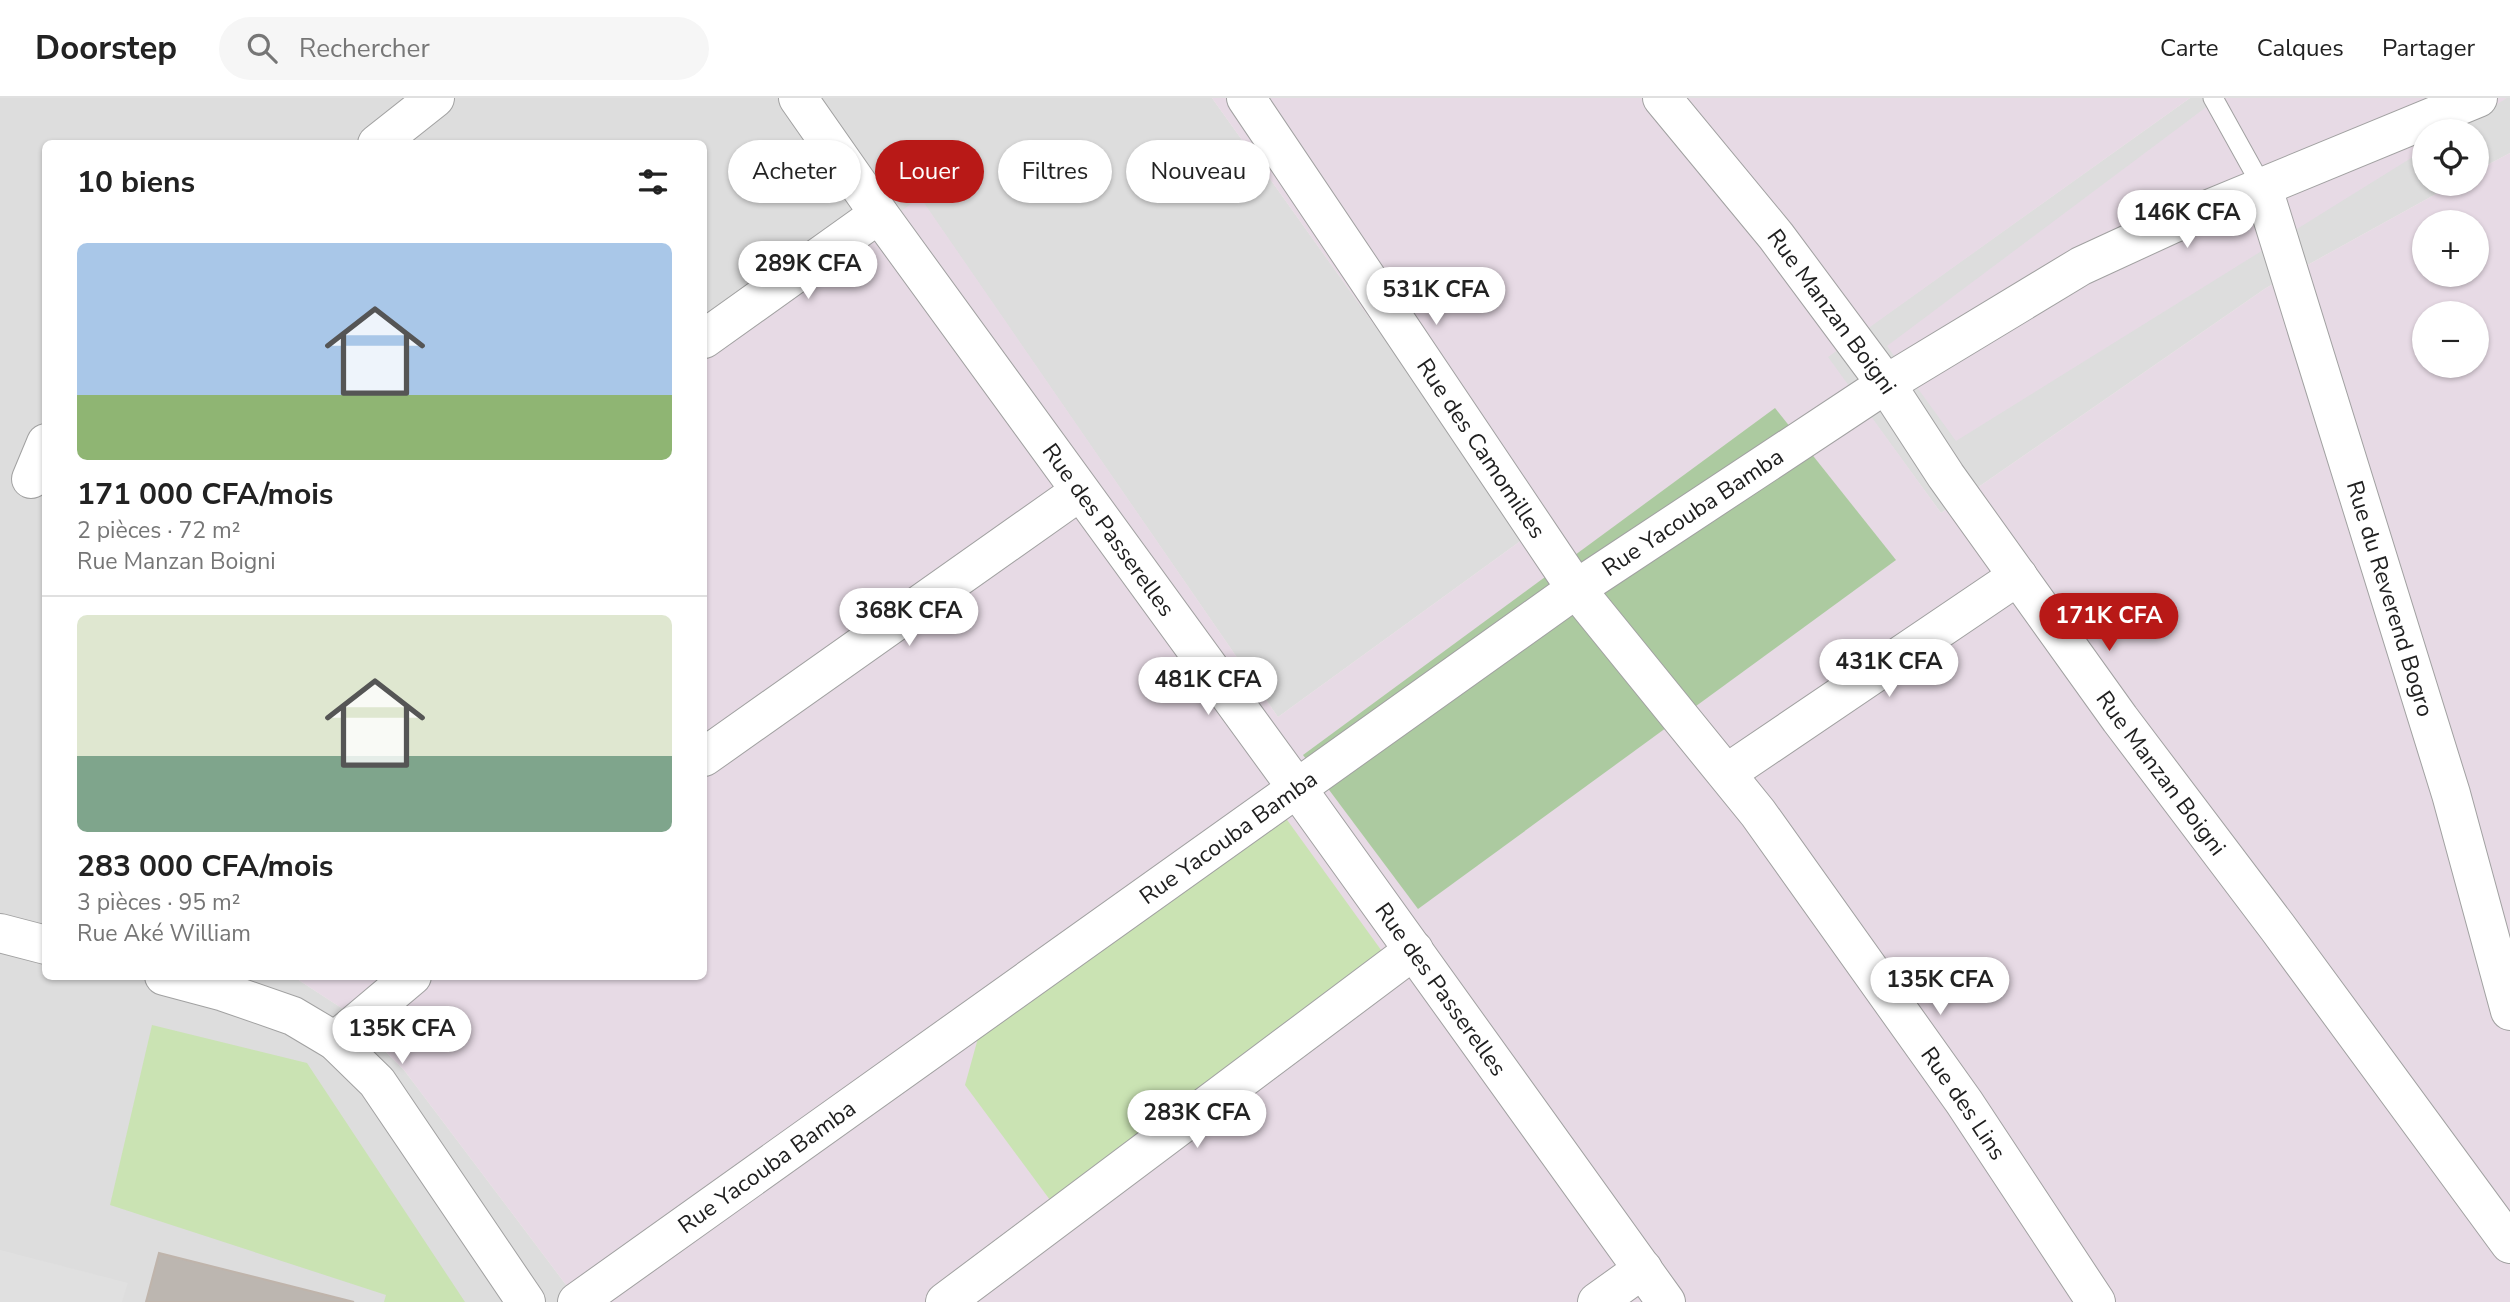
<!DOCTYPE html>
<html lang="fr">
<head>
<meta charset="utf-8">
<style>
  body { margin:0; font-family:"Nunito Sans",sans-serif; background:#f6f6f6; color:#222; height:100vh; display:flex; flex-direction:column; font-size:26px; white-space:nowrap }
  * { box-sizing:border-box; margin:0 }
  p { font-size:23px; color:#767676 }
  .icon { flex:none; width:38px; height:38px; fill:none; stroke:currentColor; stroke-width:2; stroke-linecap:round; stroke-linejoin:round }
  .map { position:relative; flex:1; overflow:hidden }
  .details { position:absolute; left:42px; top:42px; width:665px; height:840px; display:flex; flex-direction:column; background:#fff; border-radius:10px; box-shadow:0 2px 5px #0004 }
  .details>* { flex:none }
  .guide { position:absolute; left:728px; top:42px; width:665px; height:63px; display:flex; gap:14px }
  .controls { position:absolute; left:2412px; top:21px; display:grid; gap:14px }
  .controls a { display:grid; place-items:center; width:77px; height:77px; border-radius:50%; background:#fff; box-shadow:0 2px 5px #0004; font-size:35px }
  .price { position:absolute; translate:-50% -60px; padding:0 16px; border-radius:24px; background:#fff; color:#222; font-size:23px; line-height:46px; filter:drop-shadow(0 2px 4px #0008) }
  .price::after { content:''; position:absolute; left:50%; top:42px; width:21px; height:16px; margin-left:-10px; background:inherit; clip-path:polygon(0 0,100% 0,50% 100%) }
  .price.active { background:#b81917; color:#fff }
  ul { padding:0; list-style:none }
  li { display:grid; align-content:center; gap:14px; height:371px; padding:0 35px }
  li+li { border-top:2px solid #e0e0e0 }
  li span { display:grid; place-items:center; height:217px; border-radius:10px; color:#555 }
  li>.icon { margin-inline-start:auto }
  span .icon { width:126px; height:126px; fill:#fffc; stroke-width:1 }
  li b { font-size:30px }
  h2 { display:flex; justify-content:space-between; align-items:center; height:84px; padding:0 35px; font-size:30px }
  .tag { padding:0 24px; border-radius:32px; background:#fff; box-shadow:0 2px 5px #0004; font-size:24px; line-height:63px }
  .tag.active { background:#b81917; color:#fff }
  header { display:flex; align-items:center; gap:42px; box-sizing:border-box; height:98px; padding:0 35px; background:#fff; border-bottom:2px solid #e0e0e0 }
  header strong { font-size:33px }
  nav { display:flex; gap:38px; margin-inline-start:auto; font-size:24px }
  .search { width:490px; height:63px; background:#f6f6f6; display:flex; align-items:center; gap:18px; box-sizing:border-box; padding:0 24px; border-radius:38px; color:#767676; font-size:26px }
  .map>svg:first-child { display:block }
  .residential { fill:#ddd }
  .industrial { fill:#e7dae5; fill-rule:evenodd }
  .grass { fill:#cae3b3 }
  .forest { fill:#accaa0 }
  .parking { fill:#e0e0e0 }
  .building { fill:#bcb6b0; stroke:#bfb4ab; stroke-width:2 }
  .lines { fill:none; stroke-linecap:round; stroke-linejoin:round }
  .service-casing { stroke:#a1a1a1; stroke-width:21 }
  .minor-casing { stroke:#a1a1a1; stroke-width:40 }
  .tertiary-casing { stroke:#a1a1a1; stroke-width:40 }
  .service { stroke:#fff; stroke-width:19 }
  .minor { stroke:#fff; stroke-width:38 }
  .tertiary { stroke:#fff; stroke-width:38 }
  .labels { text-anchor:middle; dominant-baseline:central; stroke-width:6; stroke-linejoin:round; paint-order:stroke }
  .street-label { font-size:23px; fill:#202020; stroke:#fff }
</style>
</head>
<body>
<header>
<strong>Doorstep</strong>
<div class="search"><svg class="icon" aria-label="search" viewBox="0 0 24 24"><circle cx="10" cy="10" r="6"/><path d="M15 15l6 6"/></svg>Rechercher</div>
<nav><a>Carte</a><a>Calques</a><a>Partager</a></nav>
</header>
<div class="map">
<svg width="2510" height="1204" viewBox="0 0 2510 1204">
  <rect width="100%" height="100%" fill="#efece7"/>
  <g class="residential">
    <polygon points="0,0 1212,0 1526,439 1278,619 920,100 704,262 704,46 46,46 46,878 294,879 343,911 404,972 579,1204 0,1204"/>
    <polygon points="2190,0 2510,0 2510,55 2476,73 2476,33 2424,33 2424,86 2454,86 2266,190 1941,415 1827,259"/>
  </g>
  <g class="industrial">
    <path d="M1212,0H2190L1828,259L1941,415L2266,190L2454,86H2476V73L2510,55V1204H579L404,972L343,911L294,879L704,878V262L920,99L1278,619L1526,439ZM2424,124H2476V177H2424ZM2424,215H2476V268H2424Z"/>
    <polygon points="2207,0 2507,0 2454,33 2424,33 2424,52 1956,343 1887,248 2209,7"/>
  </g>
  <g class="grass">
    <polygon points="1267,694 1389,863 1050,1102 965,987 988,904"/>
    <polygon points="152,927 307,965 465,1204 384,1204 386,1197 110,1107"/>
  </g>
  <polygon class="forest" points="1775,310 1896,462 1418,811 1303,657"/>
  <polygon class="parking" points="0,1152 128,1185 122,1204 0,1204"/>
  <polygon class="building" points="159,1155 354,1204 146,1204"/>
  <g class="lines">
    <g class="service-casing">
      <polyline id="service" points="2213,0 2263,90"/>
    </g>
    <g class="minor-casing">
      <g id="minor">
        <path id="s1" d="M798,0L879,116L1296,689L1666,1204"/>
        <path id="s2" d="M1246,0L1576,491L1758,715L1964,1004L2096,1204"/>
        <path id="s3" d="M1662,0L1776,138L1886,286L1946,378L2120,621L2278,830L2510,1146"/>
        <polyline points="377,46 435,0"/>
        <path id="s4" d="M2263,90L2451,696L2510,913"/>
        <polyline points="704,241 879,116"/>
        <polyline points="31,381 46,345"/>
        <polyline points="704,659 1079,394"/>
        <polyline points="1727,675 2018,478"/>
        <polyline points="335,943 412,878"/>
        <path id="s5" d="M577,1204L1576,491L1886,286L2081,168L2170,127L2478,0"/>
        <polyline points="945,1204 1414,852"/>
        <polyline points="1597,1204 1643,1171"/>
      </g>
    </g>
    <g class="tertiary-casing">
      <g id="tertiary">
        <polyline points="0,835 46,847"/>
        <polyline points="164,878 224,894 293,918 335,943 377,984 526,1204"/>
      </g>
    </g>
    <use href="#service" class="service"/>
    <use href="#minor" class="minor"/>
    <use href="#tertiary" class="tertiary"/>
  </g>
  <g class="labels">
    <g class="street-label">
      <text stroke="none"><textPath href="#s3" startOffset="273">Rue Manzan Boigni</textPath></text>
      <text stroke="none"><textPath href="#s2" startOffset="422">Rue des Camomilles</textPath></text>
      <text stroke="none"><textPath href="#s5" startOffset="1367">Rue Yacouba Bamba</textPath></text>
      <text stroke="none"><textPath href="#s1" startOffset="532">Rue des Passerelles</textPath></text>
      <text stroke="none"><textPath href="#s4" startOffset="430">Rue du Reverend Bogro</textPath></text>
      <text stroke="none"><textPath href="#s3" startOffset="840">Rue Manzan Boigni</textPath></text>
      <text stroke="none"><textPath href="#s5" startOffset="800">Rue Yacouba Bamba</textPath></text>
      <text stroke="none"><textPath href="#s1" startOffset="1099">Rue des Passerelles</textPath></text>
      <text stroke="none"><textPath href="#s2" startOffset="1236">Rue des Lins</textPath></text>
      <text stroke="none"><textPath href="#s5" startOffset="233">Rue Yacouba Bamba</textPath></text>
    </g>
  </g>
</svg>
<div class="controls">
<a><svg class="icon" aria-label="locate" viewBox="0 0 24 24"><circle cx="12" cy="12" r="6"/><path d="M12 2v4M12 18v4M2 12h4M18 12h4"/></svg></a>
<a>+</a>
<a>−</a>
</div>
<b class="price" style="left:2187px;top:152px">146K CFA</b>
<b class="price" style="left:808px;top:203px">289K CFA</b>
<b class="price" style="left:1436px;top:229px">531K CFA</b>
<b class="price" style="left:909px;top:550px">368K CFA</b>
<b class="price active" style="left:2109px;top:555px">171K CFA</b>
<b class="price" style="left:1889px;top:601px">431K CFA</b>
<b class="price" style="left:1208px;top:619px">481K CFA</b>
<b class="price" style="left:1940px;top:919px">135K CFA</b>
<b class="price" style="left:402px;top:968px">135K CFA</b>
<b class="price" style="left:1197px;top:1052px">283K CFA</b>
<div class="guide">
<a class="tag">Acheter</a>
<a class="tag active">Louer</a>
<a class="tag">Filtres</a>
<a class="tag">Nouveau</a>
</div>
<section class="details">
<h2>10 biens<svg class="icon" aria-label="filters" viewBox="0 0 24 24"><path d="M4 7h16M4 17h16"/><circle cx="9" cy="7" r="2"/><circle cx="15" cy="17" r="2"/></svg></h2>
<ul>
<li><span style="background:linear-gradient(#a9c7e8 70%,#8fb573 0)"><svg class="icon" aria-label="home" viewBox="0 0 24 24"><path d="M3 11l9-7 9 7M6 9v11h12V9"/></svg></span><div><b>171 000 CFA/mois</b><p>2 pièces · 72 m²</p><p>Rue Manzan Boigni</p></div></li>
<li><span style="background:linear-gradient(#dfe7d0 65%,#7fa58c 0)"><svg class="icon" aria-label="home" viewBox="0 0 24 24"><path d="M3 11l9-7 9 7M6 9v11h12V9"/></svg></span><div><b>283 000 CFA/mois</b><p>3 pièces · 95 m²</p><p>Rue Aké William</p></div></li>
</ul>
</section>
</div>
</body>
</html>
